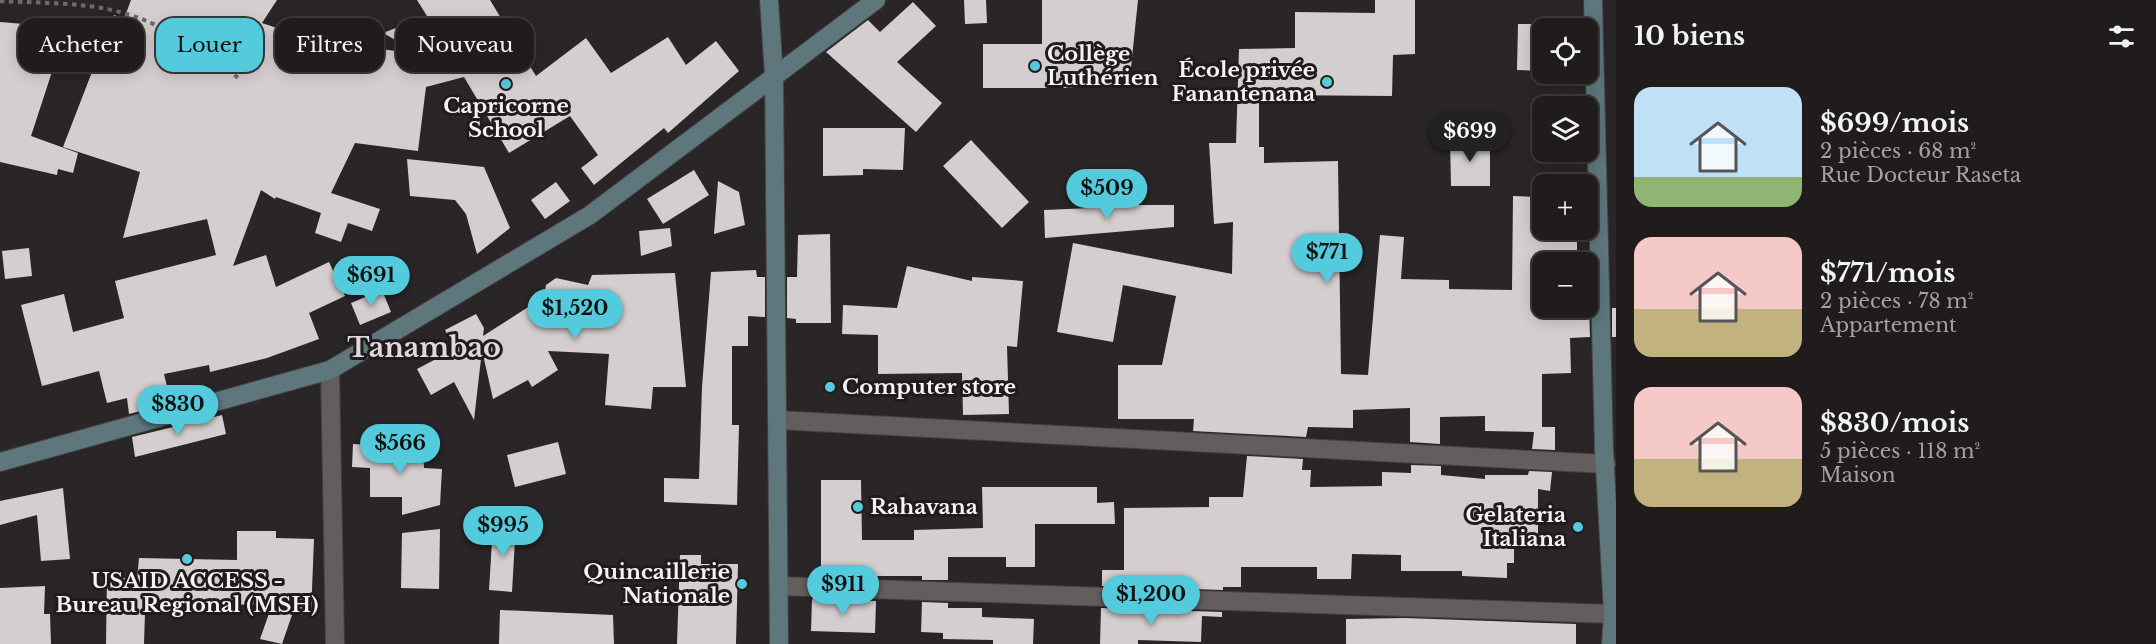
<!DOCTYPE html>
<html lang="fr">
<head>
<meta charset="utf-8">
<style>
  body { margin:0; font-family:"Libre Baskerville",serif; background:#282525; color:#f1f3f6; height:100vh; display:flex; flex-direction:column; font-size:22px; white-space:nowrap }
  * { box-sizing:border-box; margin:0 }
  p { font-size:20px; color:#a2a1a3 }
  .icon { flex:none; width:33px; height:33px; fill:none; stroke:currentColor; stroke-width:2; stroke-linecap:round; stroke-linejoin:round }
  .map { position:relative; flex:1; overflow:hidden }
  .side { display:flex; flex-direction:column; background:#201c1c; width:540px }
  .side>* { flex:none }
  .hud { position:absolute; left:18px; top:18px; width:570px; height:54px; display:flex; gap:12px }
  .controls { position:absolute; left:1532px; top:18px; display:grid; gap:12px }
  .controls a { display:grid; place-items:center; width:66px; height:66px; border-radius:12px; background:#201c1c; box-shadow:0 3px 15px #0003,0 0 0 2px #3d3a3b; font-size:30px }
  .price { position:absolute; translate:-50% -51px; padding:0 14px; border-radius:21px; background:#54cadd; color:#111; font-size:20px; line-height:39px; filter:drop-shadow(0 2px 3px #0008) }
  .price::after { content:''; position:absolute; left:50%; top:36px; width:18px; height:14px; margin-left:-9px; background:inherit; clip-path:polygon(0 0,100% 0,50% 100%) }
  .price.active { background:#222; color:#fff }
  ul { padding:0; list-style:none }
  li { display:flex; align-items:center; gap:18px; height:150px; padding:0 18px }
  li span { display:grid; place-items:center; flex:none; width:168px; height:120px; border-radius:18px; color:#555 }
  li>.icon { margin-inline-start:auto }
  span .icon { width:72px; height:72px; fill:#fffc; stroke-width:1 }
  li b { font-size:26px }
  h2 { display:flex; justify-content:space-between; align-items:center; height:72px; padding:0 18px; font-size:26px }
  .chip { padding:0 21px; border-radius:18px; background:#201c1c; box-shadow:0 3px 15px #0003,0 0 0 2px #3d3a3b; font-size:21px; line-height:54px }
  .chip.active { background:#54cadd; color:#111 }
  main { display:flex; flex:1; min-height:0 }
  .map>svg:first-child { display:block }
  .building { fill:#d5ced0 }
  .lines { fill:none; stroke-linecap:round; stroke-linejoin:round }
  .street-casing { stroke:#454041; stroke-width:20 }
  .secondary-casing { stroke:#454041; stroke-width:20 }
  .path { stroke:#6e6a6b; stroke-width:4; stroke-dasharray:4.5 4.5; stroke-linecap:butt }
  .street { stroke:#635d5e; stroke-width:18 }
  .secondary { stroke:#5d777d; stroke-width:18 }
  .poi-dot { fill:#54cadd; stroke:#201b1d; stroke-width:2 }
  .labels { text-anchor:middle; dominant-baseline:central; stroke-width:6; stroke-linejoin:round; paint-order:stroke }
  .poi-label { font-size:21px; font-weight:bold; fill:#f6f3f4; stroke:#201b1d; text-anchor:start }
  .district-label { font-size:27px; font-weight:bold; fill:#e0d9da; stroke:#201b1d }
</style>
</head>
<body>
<main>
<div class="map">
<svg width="1616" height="644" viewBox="0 0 1616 644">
  <rect width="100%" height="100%" fill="#2a2526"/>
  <g class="building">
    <polygon points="131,0 277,0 262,23 277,28 274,36 304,40 300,46 316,41 420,54 383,33 427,16 417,0 490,0 536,76 586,38 611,73 668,37 686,65 716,41 739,71 668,133 664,128 594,185 581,168 598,155 570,116 509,153 464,77 426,87 418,151 355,143 331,193 380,209 372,231 348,223 341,242 315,233 321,213 276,197 275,199 261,190 233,266 266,255 276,287 329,262 345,296 309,313 319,339 267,358 210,372 209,365 164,374 171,403 129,414 127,398 107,403 99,371 42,386 21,305 64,294 73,332 124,318 115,281 216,255 207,219 123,238 140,172 63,147 114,15 124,19"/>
    <polygon points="964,0 986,0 987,23 965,24"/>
    <polygon points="1042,0 1138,0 1130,77 1076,72 1076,88 983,88 983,44 1042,44"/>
    <polygon points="1375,0 1415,0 1415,54 1393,55 1392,96 1259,95 1259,147 1264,147 1264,163 1338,161 1341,374 1368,375 1380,235 1404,237 1401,279 1449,280 1449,289 1512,290 1513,196 1542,197 1542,230 1577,230 1577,262 1542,262 1542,308 1589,308 1590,337 1570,338 1571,373 1542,374 1542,427 1555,427 1555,450 1532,449 1534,432 1485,431 1485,416 1440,417 1440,444 1410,442 1410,408 1353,410 1353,428 1308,427 1306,437 1193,431 1194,419 1118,419 1118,365 1162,365 1176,296 1123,285 1113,342 1057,332 1073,243 1232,274 1233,222 1214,224 1209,143 1236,143 1239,49 1295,48 1295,12 1375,13"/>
    <polygon points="913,2 936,26 897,62 942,103 916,132 826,52 868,20 880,32"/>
    <polygon points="0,22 36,25 64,35 31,136 78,153 73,173 58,169 57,175 0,162"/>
    <polygon points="1518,24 1542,24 1542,71 1517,70"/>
    <polygon points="823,128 905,128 903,170 863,169 863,175 823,176"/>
    <polygon points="1490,139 1490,186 1451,186 1450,140"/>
    <polygon points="971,140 1029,202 1002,228 943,166"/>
    <polygon points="407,159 484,167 510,228 477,254 466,214 455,200 410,196"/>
    <polygon points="694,170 709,195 663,224 647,199"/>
    <polygon points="718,181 739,192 745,225 714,234"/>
    <polygon points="556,182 570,201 545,219 531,200"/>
    <polygon points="1091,205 1174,205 1174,227 1045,238 1044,210 1091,208"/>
    <polygon points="670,228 672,246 641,256 639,231"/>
    <polygon points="830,234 831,323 796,323 796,319 787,318 787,277 797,277 798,235"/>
    <polygon points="29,248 32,276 5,279 2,251"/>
    <polygon points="907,266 972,281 972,277 1023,281 1017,347 1007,346 1009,414 963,415 962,373 878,374 878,335 842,334 843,305 897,308"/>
    <polygon points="756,270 757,277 765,277 765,317 748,316 748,346 732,346 732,425 739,425 737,505 664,502 664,478 699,479 702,387 711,272"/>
    <polygon points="675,273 686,387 653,387 651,409 605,405 609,354 548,351 558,370 532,387 528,380 493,399 482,350 474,420 454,382 431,395 417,369 455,349 445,330 476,314 484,328 483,336 544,297 546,285 556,278 588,285 592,275"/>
    <polygon points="382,290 391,312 360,325 351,303"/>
    <rect x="1612" y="308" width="4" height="29"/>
    <polygon points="222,415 226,434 135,457 132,437"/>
    <polygon points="558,442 566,474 515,487 507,455"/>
    <polygon points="353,444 423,448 424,468 442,469 440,505 402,515 402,497 370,497 370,468 352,467"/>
    <polygon points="1247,456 1303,459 1302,470 1311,470 1310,487 1382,486 1382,472 1411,473 1411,465 1441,466 1441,475 1485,479 1485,475 1528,475 1529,471 1552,472 1550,491 1538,489 1538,534 1521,534 1521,548 1514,548 1514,563 1507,563 1507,578 1462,576 1462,571 1401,571 1401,555 1352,554 1351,579 1317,579 1317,567 1241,567 1241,587 1223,587 1223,590 1102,586 1102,570 1124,570 1124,508 1209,507 1209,497 1243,497"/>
    <polygon points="821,480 861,480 862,540 914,540 914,530 983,528 982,487 1097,487 1097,503 1114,502 1115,524 1035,524 1035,567 1006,567 1006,557 948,557 948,580 922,580 922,576 821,576"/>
    <polygon points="63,488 70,559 41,561 37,515 0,525 0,501"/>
    <polygon points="516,522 512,592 489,590 493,525"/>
    <polygon points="440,529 439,589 401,588 402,533"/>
    <polygon points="237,531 276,531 276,538 314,539 311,615 292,615 282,644 260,639 272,605 200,604 199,613 145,612 144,644 106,644 107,575 137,580 139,558 237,560"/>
    <polygon points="680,555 701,555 701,564 738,564 736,644 677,644"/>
    <polygon points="45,586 44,614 50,614 51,644 0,644 0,588"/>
    <polygon points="812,599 876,601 875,633 811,631"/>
    <polygon points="922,602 948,603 948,608 982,608 982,617 1034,619 1033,644 993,644 993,640 943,639 943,633 921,632"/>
    <polygon points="1101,608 1222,612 1222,617 1202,616 1201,642 1138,640 1138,644 1100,644"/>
    <polygon points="500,610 613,615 614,644 499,644"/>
    <polygon points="1405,618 1576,624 1576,644 1346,644 1346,619"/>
  </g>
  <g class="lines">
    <g class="street-casing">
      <g id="street">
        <polyline points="330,370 335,644"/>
        <polyline points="777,420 1606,464"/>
        <polyline points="779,586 1613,614"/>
      </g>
    </g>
    <g class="secondary-casing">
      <g id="secondary">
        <polyline points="769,0 774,76 779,644"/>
        <polyline points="1593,0 1604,449 1613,614 1611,644"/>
        <polyline points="0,462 330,370 590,215 876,0"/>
      </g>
    </g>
    <path class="path" d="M0,1C39,3 82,2 120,12C163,23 206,53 241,80"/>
    <use href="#street" class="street"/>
    <use href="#secondary" class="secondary"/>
  </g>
  <g class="poi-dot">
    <circle cx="1035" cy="66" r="6"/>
    <circle cx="1327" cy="82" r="6"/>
    <circle cx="506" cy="84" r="6"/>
    <circle cx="830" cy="387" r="6"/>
    <circle cx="858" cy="507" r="6"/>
    <circle cx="1578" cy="527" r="6"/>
    <circle cx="187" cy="559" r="6"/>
    <circle cx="742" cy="584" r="6"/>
  </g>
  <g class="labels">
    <g class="poi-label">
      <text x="1047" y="54">Collège<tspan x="1047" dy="24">Luthérien</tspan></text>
      <text x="1315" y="70" text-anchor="end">École privée<tspan x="1315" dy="24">Fanantenana</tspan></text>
      <text x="506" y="106" text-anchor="middle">Capricorne<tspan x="506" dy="24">School</tspan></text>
      <text x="842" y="387">Computer store</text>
      <text x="870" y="507">Rahavana</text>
      <text x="1566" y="515" text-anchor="end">Gelateria<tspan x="1566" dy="24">Italiana</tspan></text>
      <text x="730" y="572" text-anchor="end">Quincaillerie<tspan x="730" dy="24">Nationale</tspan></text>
      <text x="187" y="581" text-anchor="middle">USAID ACCESS -<tspan x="187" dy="24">Bureau Regional (MSH)</tspan></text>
    </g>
    <g class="district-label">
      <text x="424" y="347">Tanambao</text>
    </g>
  </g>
</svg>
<div class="controls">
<a><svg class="icon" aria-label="locate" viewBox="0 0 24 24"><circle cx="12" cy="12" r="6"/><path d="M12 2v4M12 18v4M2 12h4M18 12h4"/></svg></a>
<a><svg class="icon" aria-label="layers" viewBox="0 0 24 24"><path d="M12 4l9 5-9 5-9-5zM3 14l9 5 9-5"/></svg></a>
<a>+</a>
<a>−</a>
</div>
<b class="price active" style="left:1470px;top:163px">$699</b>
<b class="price" style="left:1107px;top:220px">$509</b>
<b class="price" style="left:1327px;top:284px">$771</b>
<b class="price" style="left:371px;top:307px">$691</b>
<b class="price" style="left:575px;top:340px">$1,520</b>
<b class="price" style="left:178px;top:436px">$830</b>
<b class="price" style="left:400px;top:475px">$566</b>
<b class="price" style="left:503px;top:557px">$995</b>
<b class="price" style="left:843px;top:616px">$911</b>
<b class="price" style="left:1151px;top:626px">$1,200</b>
<div class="hud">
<a class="chip">Acheter</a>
<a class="chip active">Louer</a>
<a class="chip">Filtres</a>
<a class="chip">Nouveau</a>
</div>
</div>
<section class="side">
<h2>10 biens<svg class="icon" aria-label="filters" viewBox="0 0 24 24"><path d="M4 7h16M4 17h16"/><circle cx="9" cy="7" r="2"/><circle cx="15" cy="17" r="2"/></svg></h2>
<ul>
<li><span style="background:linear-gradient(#bfe0f5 75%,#8fb573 0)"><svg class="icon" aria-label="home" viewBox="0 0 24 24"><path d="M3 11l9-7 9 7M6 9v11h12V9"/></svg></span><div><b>$699/mois</b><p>2 pièces · 68 m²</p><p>Rue Docteur Raseta</p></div></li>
<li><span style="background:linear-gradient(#f6c9c9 60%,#c2b280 0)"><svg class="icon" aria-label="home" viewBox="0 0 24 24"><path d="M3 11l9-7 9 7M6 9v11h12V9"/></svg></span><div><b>$771/mois</b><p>2 pièces · 78 m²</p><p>Appartement</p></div></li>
<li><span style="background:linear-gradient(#f6c9c9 60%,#c2b280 0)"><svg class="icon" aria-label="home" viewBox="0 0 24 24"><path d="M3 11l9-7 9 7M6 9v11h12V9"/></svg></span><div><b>$830/mois</b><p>5 pièces · 118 m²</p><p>Maison</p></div></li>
</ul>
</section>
</main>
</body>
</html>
